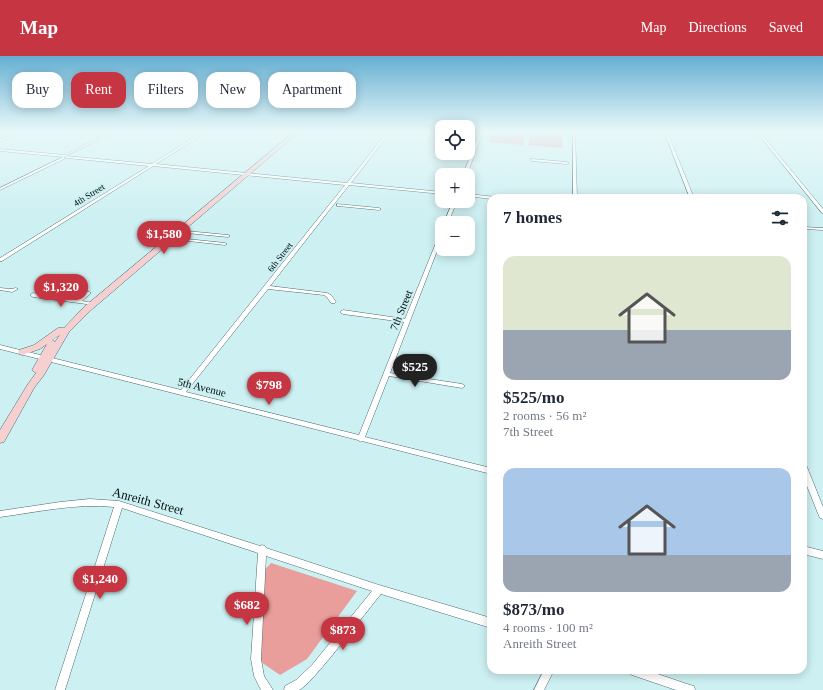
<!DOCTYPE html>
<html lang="en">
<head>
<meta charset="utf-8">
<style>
  body { margin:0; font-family:"Times New Roman",serif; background:#f2f2f3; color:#1f2937; height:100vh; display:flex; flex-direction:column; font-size:15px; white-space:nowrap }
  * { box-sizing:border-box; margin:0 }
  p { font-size:13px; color:#747a83 }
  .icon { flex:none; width:22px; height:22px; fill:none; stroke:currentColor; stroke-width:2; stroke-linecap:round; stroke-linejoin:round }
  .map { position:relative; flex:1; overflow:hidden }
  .panel { position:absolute; left:487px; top:138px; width:320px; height:480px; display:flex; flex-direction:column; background:#fff; border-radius:12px; box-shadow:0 2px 10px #0003 }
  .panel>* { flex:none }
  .hud { position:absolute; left:12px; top:16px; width:380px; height:36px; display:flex; gap:8px }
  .fabs { position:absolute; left:435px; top:64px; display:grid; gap:8px }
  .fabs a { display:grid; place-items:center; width:40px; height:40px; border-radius:8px; background:#fff; box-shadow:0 2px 10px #0003; font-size:20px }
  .price { position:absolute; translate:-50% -34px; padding:0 9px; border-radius:14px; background:#c63642; color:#fff; font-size:13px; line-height:26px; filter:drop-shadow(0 1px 2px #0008) }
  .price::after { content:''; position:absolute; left:50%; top:24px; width:12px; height:9px; margin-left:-6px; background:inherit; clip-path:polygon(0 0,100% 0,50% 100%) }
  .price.selected { background:#222; color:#fff }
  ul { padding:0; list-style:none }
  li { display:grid; align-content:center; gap:8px; height:212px; padding:0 16px }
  li span { display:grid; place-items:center; height:124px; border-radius:12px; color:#555 }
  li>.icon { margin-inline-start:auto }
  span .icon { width:72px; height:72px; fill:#fffc; stroke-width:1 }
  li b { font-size:17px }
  h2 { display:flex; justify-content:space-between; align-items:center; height:48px; padding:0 16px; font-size:17px }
  .chip { padding:0 14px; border-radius:12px; background:#fff; box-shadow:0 2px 10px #0003; font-size:14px; line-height:36px }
  .chip.selected { background:#c63642; color:#fff }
  header { display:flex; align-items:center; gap:24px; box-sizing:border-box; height:56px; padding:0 20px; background:#c63642; color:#fff }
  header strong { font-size:19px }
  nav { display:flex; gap:22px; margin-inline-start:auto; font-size:14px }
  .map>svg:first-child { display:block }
  .green { fill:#e99e9c }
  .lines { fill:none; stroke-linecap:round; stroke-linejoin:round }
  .street-casing { stroke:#4c6b6d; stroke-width:1 }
  .secondary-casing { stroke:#4c6b6d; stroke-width:1 }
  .street { fill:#fff; fill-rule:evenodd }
  .secondary { fill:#f6d0d1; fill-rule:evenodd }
  .labels { text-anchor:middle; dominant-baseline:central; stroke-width:3; stroke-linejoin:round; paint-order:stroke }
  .far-street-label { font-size:9px; fill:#040e0f; stroke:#cdf0f2 }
  .street-label { font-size:11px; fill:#040e0f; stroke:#cdf0f2 }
  .near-street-label { font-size:13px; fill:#040e0f; stroke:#cdf0f2 }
</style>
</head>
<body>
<header>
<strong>Map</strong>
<nav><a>Map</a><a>Directions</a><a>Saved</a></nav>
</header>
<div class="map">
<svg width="823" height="634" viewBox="0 0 823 634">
  <rect width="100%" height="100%" fill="#cdf0f2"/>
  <g class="green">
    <polygon points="493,75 526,75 523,89 489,86"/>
    <polygon points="531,75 563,75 562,92 528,89"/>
    <polygon points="271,507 357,535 307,603 280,619 258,604 261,518"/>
  </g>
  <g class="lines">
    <g class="street-casing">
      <g id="street">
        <polygon points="20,75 24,75 0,86 0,84"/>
        <polygon points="112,75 116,75 64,101 0,95 0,93 65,99"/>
        <polygon points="204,75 208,75 156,108 347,127 388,75 391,75 351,127 442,136 442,138 349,129 270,230 327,237 331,239 336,246 335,247 331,247 327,241 324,239 268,233 186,336 359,379 404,266 343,258 340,256 343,254 405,263 440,177 442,176 442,182 390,317 462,328 465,330 462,332 389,320 365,381 491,412 491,418 362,385 361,386 358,384 0,293 0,289 181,334 345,129 153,110 2,205 0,205 0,202 149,110 67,102 65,101 66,100 152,108"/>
        <polygon points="480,75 483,75 467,119 463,119"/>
        <polygon points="573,75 575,75 577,142 573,142"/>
        <polygon points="664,75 667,75 694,142 690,142"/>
        <polygon points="756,75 759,75 823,153 823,157 822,157"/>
        <polygon points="63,101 66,102 0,134 0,132"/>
        <polygon points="532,103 567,106 569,107 567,108 531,105 531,103"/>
        <polygon points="468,138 496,141 498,142 491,143 468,140"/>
        <polygon points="747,139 749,139 751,142 747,142"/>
        <polygon points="453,145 457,145 448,167 444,167"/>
        <polygon points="337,148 379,152 381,153 379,154 338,150 337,150"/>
        <polygon points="803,171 823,172 823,174 803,173"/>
        <polygon points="186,175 228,179 230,180 228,181 187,177 186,177"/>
        <polygon points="177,182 225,187 227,188 225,189 179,184 177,184"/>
        <polygon points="0,232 11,233 16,232 18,233 12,236 0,234"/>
        <polygon points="87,236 89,236 91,237 82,245 94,247 94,249 33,241 30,239 33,237 77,244"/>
        <polygon points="803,408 806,409 807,411 823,451 823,463 820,462 819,460 803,420"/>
        <path d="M90,443L119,445L260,490L262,489L265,490L266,492L379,529L491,562V572L381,538C369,552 310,631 299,634C295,634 289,634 284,634L285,630L296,624L312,609L372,535L266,500L261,603L264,620L273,634H261L254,620L251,603L258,497L122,452L65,634H55L114,451C76,447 38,456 0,461V455L60,446Z"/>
        <polygon points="803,490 823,495 823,503 803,498"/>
        <polygon points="544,614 554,614 544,634 534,634"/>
        <polygon points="627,614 646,614 690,629 694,630 695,634 676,634 632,619 629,617"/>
      </g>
    </g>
    <g class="secondary-casing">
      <path id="secondary" d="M295,75H300L90,255L69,276L44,319L34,332L4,386L0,387V374L28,328L36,317L32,314L47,288L40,293L22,299L19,298L18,296L19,294L34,289L58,272H64L84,251ZM60,279L55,286L52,284Z"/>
    </g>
    <use href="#street" class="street"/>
    <use href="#secondary" class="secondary"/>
  </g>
  <linearGradient id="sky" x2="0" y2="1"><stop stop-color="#65afd2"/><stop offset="0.46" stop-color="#e8f8f9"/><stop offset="1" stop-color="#e8f8f9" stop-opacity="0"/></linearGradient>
  <rect width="823" height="164" fill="url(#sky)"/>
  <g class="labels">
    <g class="far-street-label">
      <text transform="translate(89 139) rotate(-32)">4th Street</text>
      <text transform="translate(280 201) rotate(-52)">6th Street</text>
    </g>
    <g class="street-label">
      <text transform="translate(401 254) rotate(-68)">7th Street</text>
      <text transform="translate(202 331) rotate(14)">5th Avenue</text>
    </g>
    <g class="near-street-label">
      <text transform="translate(148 445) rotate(15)">Anreith Street</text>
    </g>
  </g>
</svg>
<div class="fabs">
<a><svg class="icon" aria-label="locate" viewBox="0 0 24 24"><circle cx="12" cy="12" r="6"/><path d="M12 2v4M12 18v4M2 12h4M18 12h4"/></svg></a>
<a>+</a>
<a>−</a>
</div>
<b class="price" style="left:164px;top:199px">$1,580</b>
<b class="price" style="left:61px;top:252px">$1,320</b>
<b class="price selected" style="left:415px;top:332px">$525</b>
<b class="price" style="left:269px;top:350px">$798</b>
<b class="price" style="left:100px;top:544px">$1,240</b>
<b class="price" style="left:247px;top:570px">$682</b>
<b class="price" style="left:343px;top:595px">$873</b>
<div class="hud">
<a class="chip">Buy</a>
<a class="chip selected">Rent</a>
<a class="chip">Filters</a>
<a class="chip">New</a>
<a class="chip">Apartment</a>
</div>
<section class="panel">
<h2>7 homes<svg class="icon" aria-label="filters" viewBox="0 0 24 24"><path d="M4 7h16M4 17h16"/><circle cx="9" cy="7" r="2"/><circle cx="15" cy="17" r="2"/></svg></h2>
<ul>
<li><span style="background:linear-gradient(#dfe7d0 60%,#9aa5b1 0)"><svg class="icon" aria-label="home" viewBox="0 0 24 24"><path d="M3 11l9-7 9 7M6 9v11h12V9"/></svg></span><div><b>$525/mo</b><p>2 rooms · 56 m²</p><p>7th Street</p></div></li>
<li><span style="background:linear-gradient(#a9c7e8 70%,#9aa5b1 0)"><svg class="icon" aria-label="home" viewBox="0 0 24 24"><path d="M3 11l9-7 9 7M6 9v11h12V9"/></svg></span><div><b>$873/mo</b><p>4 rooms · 100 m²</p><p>Anreith Street</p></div></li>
</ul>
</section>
</div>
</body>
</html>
